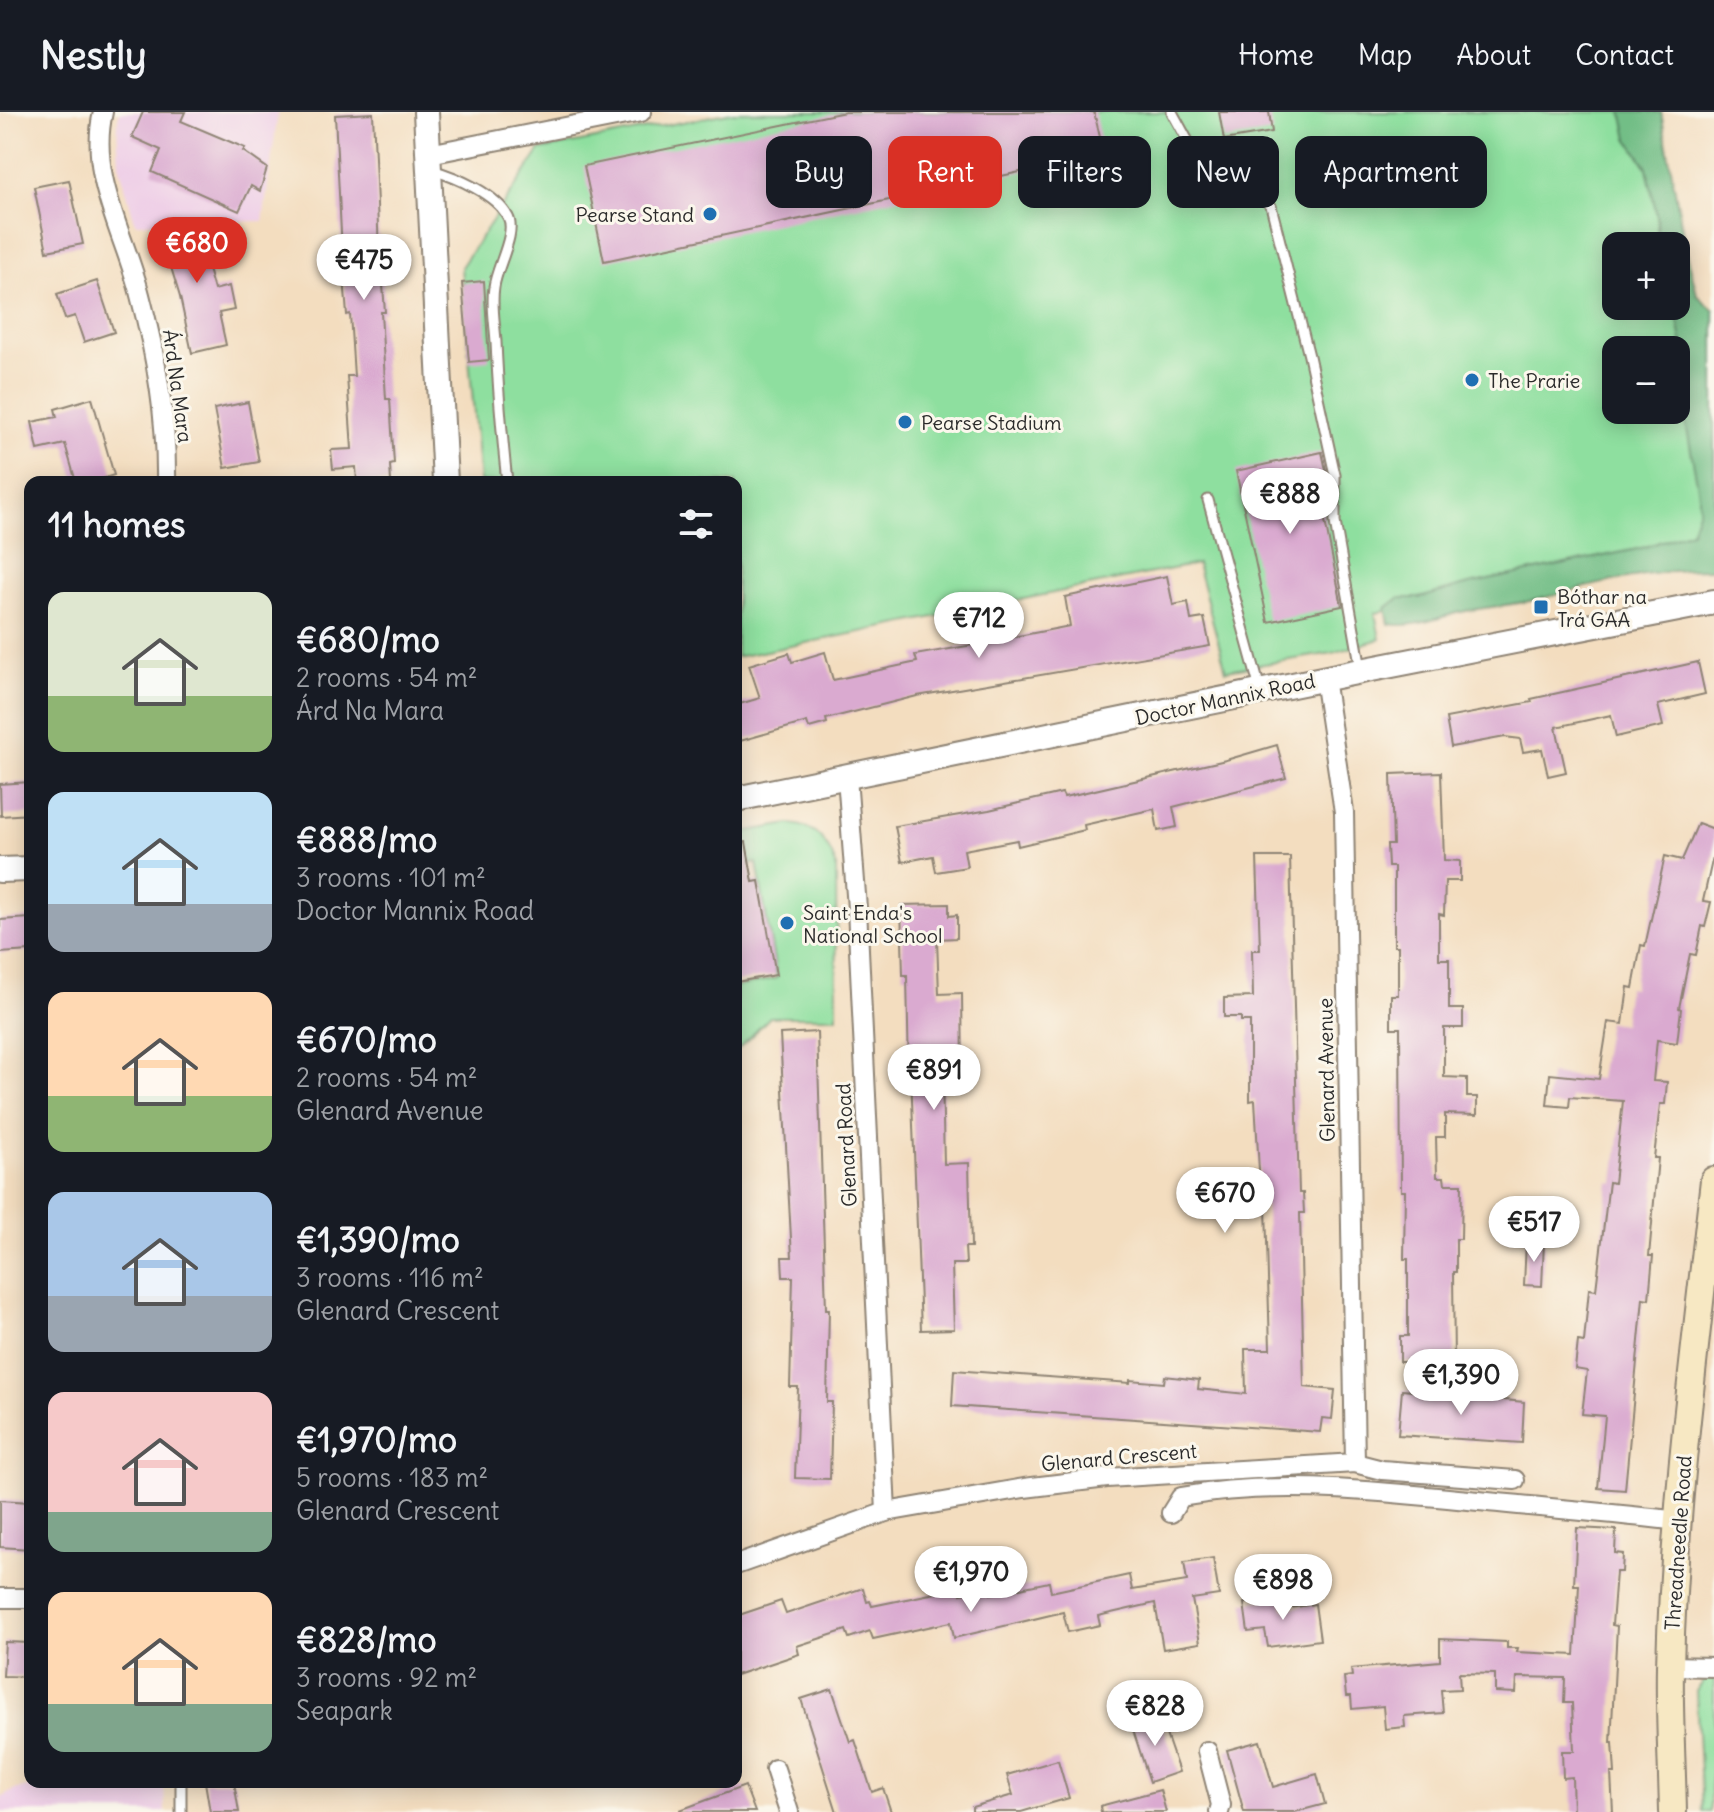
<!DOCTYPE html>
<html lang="en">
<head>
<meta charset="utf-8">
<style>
  body { margin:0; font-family:Delius,sans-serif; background:#20242c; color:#f1f3f6; height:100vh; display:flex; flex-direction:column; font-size:30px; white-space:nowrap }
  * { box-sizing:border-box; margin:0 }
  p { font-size:26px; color:#9ea1a6 }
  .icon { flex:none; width:44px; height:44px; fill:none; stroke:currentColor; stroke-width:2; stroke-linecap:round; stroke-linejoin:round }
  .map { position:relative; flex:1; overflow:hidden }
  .details { position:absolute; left:24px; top:364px; width:718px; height:1312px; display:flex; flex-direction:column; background:#171b24; border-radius:16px; box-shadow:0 4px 20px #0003 }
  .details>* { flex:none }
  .hud { position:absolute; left:766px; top:24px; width:760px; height:72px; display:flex; gap:16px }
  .fabs { position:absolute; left:1602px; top:120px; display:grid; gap:16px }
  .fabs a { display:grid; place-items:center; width:88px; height:88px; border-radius:16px; background:#171b24; box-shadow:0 4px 20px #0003; font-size:40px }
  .price { position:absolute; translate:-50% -68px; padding:0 18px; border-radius:28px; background:#fff; color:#222; font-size:26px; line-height:52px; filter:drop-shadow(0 2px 4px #0008) }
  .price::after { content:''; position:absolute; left:50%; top:48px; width:24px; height:18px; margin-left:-12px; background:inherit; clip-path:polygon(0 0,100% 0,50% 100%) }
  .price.active { background:#d93025; color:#fff }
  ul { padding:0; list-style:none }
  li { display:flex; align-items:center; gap:24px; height:200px; padding:0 24px }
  li span { display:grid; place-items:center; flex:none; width:224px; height:160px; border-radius:16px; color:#555 }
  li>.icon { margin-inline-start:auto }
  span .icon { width:96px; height:96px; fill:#fffc; stroke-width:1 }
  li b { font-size:34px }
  h2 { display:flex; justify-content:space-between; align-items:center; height:96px; padding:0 24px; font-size:34px }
  .chip { padding:0 28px; border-radius:16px; background:#171b24; box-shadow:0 4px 20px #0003; font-size:28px; line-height:72px }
  .chip.active { background:#d93025; color:#fff }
  header { display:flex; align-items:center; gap:48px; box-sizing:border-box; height:112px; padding:0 40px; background:#171b24; border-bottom:2px solid #363941 }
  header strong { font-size:38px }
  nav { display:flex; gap:44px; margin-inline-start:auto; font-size:28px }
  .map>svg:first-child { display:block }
  .built { fill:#efd0e7 }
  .green { fill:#8edf9f; stroke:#5c8565; stroke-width:2; fill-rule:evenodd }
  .forest { fill:#72be86; stroke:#4e7458; stroke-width:2 }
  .building { fill:#daaad0 }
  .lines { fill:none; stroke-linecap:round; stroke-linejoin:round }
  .service-casing { stroke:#8f8475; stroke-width:13 }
  .minor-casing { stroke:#8f8475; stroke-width:22 }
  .tertiary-casing { stroke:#8f8475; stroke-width:28 }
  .secondary-casing { stroke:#8f8475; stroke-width:30 }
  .service { stroke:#fff; stroke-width:9 }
  .minor { stroke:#fff; stroke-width:18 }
  .tertiary { stroke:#fff; stroke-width:24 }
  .secondary { stroke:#f7e8c3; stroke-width:26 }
  .poi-dot { fill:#1f6fb2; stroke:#fbf7ec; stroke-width:3 }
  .labels { text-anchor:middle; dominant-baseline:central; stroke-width:6; stroke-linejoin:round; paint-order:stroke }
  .poi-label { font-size:20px; fill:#2b2b2b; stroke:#fbf7ec; text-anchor:start }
  .street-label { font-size:20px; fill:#2b2b2b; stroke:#fbf7ec }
</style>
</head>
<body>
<header>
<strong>Nestly</strong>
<nav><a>Home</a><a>Map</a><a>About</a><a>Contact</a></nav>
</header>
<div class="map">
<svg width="1714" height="1700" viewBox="0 0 1714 1700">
  <rect width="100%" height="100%" fill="#fbf7ec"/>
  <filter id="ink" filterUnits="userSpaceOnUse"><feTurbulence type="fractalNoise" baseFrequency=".0125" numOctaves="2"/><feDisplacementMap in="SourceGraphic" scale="16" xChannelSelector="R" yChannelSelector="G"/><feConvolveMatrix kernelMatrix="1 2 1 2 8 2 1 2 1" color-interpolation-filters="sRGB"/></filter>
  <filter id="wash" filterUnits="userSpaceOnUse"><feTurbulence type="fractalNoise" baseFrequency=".006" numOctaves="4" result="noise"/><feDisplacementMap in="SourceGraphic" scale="32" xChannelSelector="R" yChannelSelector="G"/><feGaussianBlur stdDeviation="1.8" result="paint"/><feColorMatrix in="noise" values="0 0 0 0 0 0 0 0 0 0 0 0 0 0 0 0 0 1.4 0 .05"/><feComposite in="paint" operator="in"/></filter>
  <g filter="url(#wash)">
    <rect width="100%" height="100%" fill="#f3ddbf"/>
    <g class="built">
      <polygon points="119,0 278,0 263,109 135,111 119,52 117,14"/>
      <polygon points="61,1670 164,1670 165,1700 0,1700 0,1686 17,1677"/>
    </g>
    <g class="green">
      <path d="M733,0H1658L1714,297V445L1375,501L1380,527L1333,541L1226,558L1197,452L736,545V370H480L461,155L540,38ZM1616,134H1676V194H1616ZM1616,238H1676V298H1616Z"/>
      <path d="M790,712C816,714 827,729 836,753L837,905H770L736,939V875L777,866L757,751L736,754V721Z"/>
      <polygon points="1714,1565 1714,1643 1710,1676 1710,1700 1702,1700 1696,1579 1705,1568"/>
    </g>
    <path class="forest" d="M1622,0H1661L1684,129L1697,183L1714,198V418L1711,422L1714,424V457C1659,456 1592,473 1539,487C1515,493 1490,494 1466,499C1440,504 1415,517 1389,512L1386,496L1399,486H1419L1469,472L1642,436L1691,419L1699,396V381L1683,296L1684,239L1675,194L1676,134H1658L1657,105L1647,56L1628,26Z"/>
    <g id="blocks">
      <g class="building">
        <polygon points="143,0 185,0 181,9 245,36 243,39 267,56 260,79 251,74 239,99 152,60 161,38 132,25"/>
        <polygon points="845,0 1094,0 1104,42 604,149 584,54"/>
        <polygon points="1219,0 1269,0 1272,20 1224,28"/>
        <polygon points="373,1 379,138 388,137 389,159 382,160 385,200 381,200 386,287 390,287 394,352 390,353 391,370 357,370 356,355 333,357 331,338 352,337 347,264 354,264 350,202 347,203 342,140 335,3"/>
        <polygon points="69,68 83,132 47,139 34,75"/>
        <polygon points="203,107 212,138 203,140 214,178 229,174 234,198 219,201 226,233 192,241 180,185 160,119"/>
        <polygon points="97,169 114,220 84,230 75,204 65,207 57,182"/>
        <polygon points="484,169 489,248 469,250 462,171"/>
        <polygon points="92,286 114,363 92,370 76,370 65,332 38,338 32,310 57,305 55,297"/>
        <polygon points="248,290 259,350 225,356 214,297"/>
        <polygon points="1322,340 1328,367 1317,369 1342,494 1268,510 1236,359"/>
        <polygon points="1167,464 1173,493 1188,490 1191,508 1204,506 1210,534 917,584 826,607 827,611 809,616 807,610 740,629 736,615 736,593 760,586 749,553 789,541 792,550 825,540 833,568 917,550 915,543 991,530 991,527 1012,522 1013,525 1070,514 1065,485"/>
        <polygon points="1698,550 1705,582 1658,593 1663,614 1616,625 1611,603 1556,615 1566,660 1548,664 1542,637 1523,640 1520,627 1505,625 1451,635 1446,606 1532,590 1531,587"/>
        <polygon points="1277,633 1286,666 1173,695 1177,715 1158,719 1154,697 1084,713 1085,718 1018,734 1017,728 964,738 967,755 936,760 933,744 902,750 895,714 989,698 1062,681 1064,685 1226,648"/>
        <polygon points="1441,660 1444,748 1460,749 1460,769 1445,769 1444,803 1439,802 1439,847 1449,847 1449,897 1463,897 1463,916 1444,916 1444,965 1467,966 1467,985 1477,985 1477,1003 1445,1002 1445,1025 1436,1025 1437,1065 1444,1065 1445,1072 1462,1072 1461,1127 1456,1127 1456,1160 1453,1160 1454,1250 1400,1250 1400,1224 1408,1224 1408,1147 1404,1147 1405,1079 1401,1079 1400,916 1391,916 1391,883 1398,883 1398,834 1394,834 1394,755 1388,755 1387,733 1393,733 1391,662"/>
        <polygon points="30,670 30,702 1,704 0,672"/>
        <polygon points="1698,711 1714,717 1714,740 1703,789 1711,790 1705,815 1702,814 1696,843 1690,842 1679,896 1681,897 1677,931 1657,928 1653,969 1667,970 1665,992 1660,992 1654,1046 1658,1046 1649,1144 1653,1144 1649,1187 1643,1186 1625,1378 1598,1376 1605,1304 1582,1302 1587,1259 1575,1257 1578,1229 1584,1230 1589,1177 1596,1178 1609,1070 1614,1071 1623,989 1570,985 1569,995 1547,993 1550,962 1599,967 1608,910 1623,912 1628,875 1633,876 1641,833 1645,834 1665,744 1682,748"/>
        <polygon points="746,730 753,770 759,769 776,863 736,870 736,731"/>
        <polygon points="1257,745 1290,745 1299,1081 1303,1081 1304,1101 1300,1101 1304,1275 1335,1278 1332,1307 1322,1306 1320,1320 952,1294 954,1258 1130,1271 1130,1268 1164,1271 1165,1264 1199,1268 1198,1277 1246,1282 1245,1237 1270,1237 1266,1094 1261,1094 1255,988 1250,989 1250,909 1241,909 1241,905 1224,905 1224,886 1253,885 1252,838 1260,838"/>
        <polygon points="949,792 949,804 957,803 957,826 937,827 939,882 962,881 963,961 942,961 944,1052 969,1051 971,1135 965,1135 966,1152 952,1152 954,1217 921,1218 911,962 909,962 907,863 903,863 901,793"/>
        <polygon points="30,806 30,839 0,841 0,808"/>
        <polygon points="817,920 826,1197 829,1197 827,1290 832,1290 830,1367 795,1366 798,1275 790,1275 793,1165 783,1165 782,1145 792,1145 780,922"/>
        <polygon points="1526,1129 1544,1130 1542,1174 1524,1173"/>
        <polygon points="1402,1278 1524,1290 1522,1331 1398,1323"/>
        <polygon points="0,1388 30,1390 30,1437 0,1435"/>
        <polygon points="1577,1416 1616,1418 1615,1441 1623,1442 1622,1460 1616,1460 1612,1513 1617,1514 1611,1631 1613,1631 1615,1661 1611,1661 1613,1700 1573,1700 1572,1665 1563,1666 1562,1639 1574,1639 1572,1591 1564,1591 1565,1566 1517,1565 1516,1581 1495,1580 1495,1562 1459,1561 1460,1577 1441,1578 1443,1601 1404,1604 1405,1615 1385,1617 1383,1594 1352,1597 1351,1584 1346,1584 1344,1565 1352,1564 1351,1557 1440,1549 1440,1527 1507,1530 1507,1536 1518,1536 1517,1540 1575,1543 1579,1473 1574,1473"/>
        <polygon points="1213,1446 1219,1483 1192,1487 1200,1531 1163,1537 1155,1491 1098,1504 1100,1513 1068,1520 1063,1500 954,1526 951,1510 873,1527 870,1519 849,1526 846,1518 797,1534 799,1542 736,1563 736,1504 781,1489 786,1502 863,1476 867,1490 870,1489 872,1494 960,1476 961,1482 990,1476 991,1482 1049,1470 1051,1480 1129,1463 1132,1478 1187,1469 1184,1450"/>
        <polygon points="1281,1486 1283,1497 1315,1492 1320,1528 1268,1535 1265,1518 1248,1520 1244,1491"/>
        <polygon points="5,1530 30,1531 30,1565 3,1564"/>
        <polygon points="832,1577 850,1630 855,1628 872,1680 883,1676 891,1700 837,1700 801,1587"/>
        <polygon points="1159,1602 1179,1660 1150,1670 1131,1612"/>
        <polygon points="1260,1629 1273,1675 1317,1662 1325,1692 1295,1700 1244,1700 1227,1638"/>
        <polygon points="1058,1648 1069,1686 1021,1700 972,1700 972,1695 1013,1683 1007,1663"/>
        <polygon points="205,1670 234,1670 239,1700 210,1700"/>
        <polygon points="745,1674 755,1700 680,1700 680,1698"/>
        <polygon points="1160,1678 1166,1700 1101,1700 1100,1694"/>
      </g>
    </g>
  </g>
  <g filter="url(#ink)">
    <use href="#blocks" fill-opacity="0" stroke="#8f8475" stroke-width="2"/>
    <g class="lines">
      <g class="service-casing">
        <g id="service">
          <polyline points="1172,0 1189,31 1234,57 1271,94 1309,244 1335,363 1335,410 1361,557"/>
          <path d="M432,58C456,65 496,82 508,105C517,121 496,156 494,175C491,192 495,212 496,230C498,277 502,323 507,370"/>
          <polyline points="1208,388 1260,577"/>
          <polyline points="181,1700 181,1670"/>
        </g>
      </g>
      <g class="minor-casing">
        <g id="minor">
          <path d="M103,0C88,64 125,123 140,183C156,243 167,308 166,370"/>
          <polyline points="429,42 641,0"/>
          <polyline points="1324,566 1344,700 1355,1351"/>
          <polyline points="847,665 857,796 886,1400"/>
          <path d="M1171,1401L1181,1385C1279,1367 1381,1380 1479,1389C1545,1396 1612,1401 1679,1409"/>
          <polyline points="736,1453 886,1400 1024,1376 1107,1366 1355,1351 1382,1358 1515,1368"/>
          <polyline points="0,1486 30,1486"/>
          <polyline points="1670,1554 1714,1555"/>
          <polyline points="1207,1639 1221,1693 1219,1700"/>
          <polyline points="775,1657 789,1700"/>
        </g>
      </g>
      <g class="tertiary-casing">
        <g id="tertiary">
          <polyline points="426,0 445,370"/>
          <polyline points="736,687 1361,559 1714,490"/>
          <polyline points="0,758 30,757"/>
        </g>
      </g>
      <g class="secondary-casing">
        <path id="secondary" d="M1673,1700C1672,1651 1669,1602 1670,1554C1674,1391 1696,1229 1714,1068"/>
      </g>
      <use href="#service" class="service"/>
      <use href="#minor" class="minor"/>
      <use href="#tertiary" class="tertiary"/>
      <use href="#secondary" class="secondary"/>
    </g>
  </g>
  <g class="poi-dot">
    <circle cx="710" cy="102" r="8"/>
    <circle cx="1472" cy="268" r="8"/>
    <circle cx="905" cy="310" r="8"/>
    <rect x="1533" y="487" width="16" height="16" rx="4"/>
    <circle cx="787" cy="811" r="8"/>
  </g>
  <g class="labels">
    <g class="poi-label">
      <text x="694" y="102" text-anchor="end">Pearse Stand</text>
      <text x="1488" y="268">The Prarie</text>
      <text x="921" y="310">Pearse Stadium</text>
      <text x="1557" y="484">Bóthar na<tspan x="1557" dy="23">Trá GAA</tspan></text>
      <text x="803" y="800">Saint Enda's<tspan x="803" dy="23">National School</tspan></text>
    </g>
    <g class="street-label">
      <text transform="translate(178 274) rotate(82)">Árd Na Mara</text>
      <text transform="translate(1225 587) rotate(-12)">Doctor Mannix Road</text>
      <text transform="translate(1326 958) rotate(-91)">Glenard Avenue</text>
      <text transform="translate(846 1033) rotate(-93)">Glenard Road</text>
      <text transform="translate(1119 1345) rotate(-5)">Glenard Crescent</text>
      <text transform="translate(1678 1431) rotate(-86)">Threadneedle Road</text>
    </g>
  </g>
</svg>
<div class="fabs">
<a>+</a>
<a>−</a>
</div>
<b class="price active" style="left:197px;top:173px">€680</b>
<b class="price" style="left:364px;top:190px">€475</b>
<b class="price" style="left:1290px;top:424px">€888</b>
<b class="price" style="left:979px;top:548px">€712</b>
<b class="price" style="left:934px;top:1000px">€891</b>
<b class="price" style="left:1225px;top:1123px">€670</b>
<b class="price" style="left:1534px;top:1152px">€517</b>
<b class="price" style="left:1461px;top:1305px">€1,390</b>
<b class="price" style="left:971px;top:1502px">€1,970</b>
<b class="price" style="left:1283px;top:1510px">€898</b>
<b class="price" style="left:1155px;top:1636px">€828</b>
<div class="hud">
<a class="chip">Buy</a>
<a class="chip active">Rent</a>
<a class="chip">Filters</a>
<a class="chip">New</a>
<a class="chip">Apartment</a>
</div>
<section class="details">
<h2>11 homes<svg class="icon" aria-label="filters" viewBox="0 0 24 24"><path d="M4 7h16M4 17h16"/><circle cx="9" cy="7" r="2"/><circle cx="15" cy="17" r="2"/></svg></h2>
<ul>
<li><span style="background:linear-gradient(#dfe7d0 65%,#8fb573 0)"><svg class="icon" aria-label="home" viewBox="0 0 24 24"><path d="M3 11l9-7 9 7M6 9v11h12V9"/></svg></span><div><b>€680/mo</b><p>2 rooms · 54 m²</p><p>Árd Na Mara</p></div></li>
<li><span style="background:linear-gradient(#bfe0f5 70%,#9aa5b1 0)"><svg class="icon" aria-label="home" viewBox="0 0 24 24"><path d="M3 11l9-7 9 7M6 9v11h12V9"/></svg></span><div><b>€888/mo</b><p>3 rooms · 101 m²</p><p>Doctor Mannix Road</p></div></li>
<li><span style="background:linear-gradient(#ffd9b3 65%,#8fb573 0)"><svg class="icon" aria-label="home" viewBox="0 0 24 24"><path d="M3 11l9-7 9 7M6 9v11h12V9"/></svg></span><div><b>€670/mo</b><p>2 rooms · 54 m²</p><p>Glenard Avenue</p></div></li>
<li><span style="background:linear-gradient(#a9c7e8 65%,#9aa5b1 0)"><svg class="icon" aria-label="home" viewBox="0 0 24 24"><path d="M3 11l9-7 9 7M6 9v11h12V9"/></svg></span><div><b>€1,390/mo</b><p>3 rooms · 116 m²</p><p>Glenard Crescent</p></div></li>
<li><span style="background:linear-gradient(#f6c9c9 75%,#7fa58c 0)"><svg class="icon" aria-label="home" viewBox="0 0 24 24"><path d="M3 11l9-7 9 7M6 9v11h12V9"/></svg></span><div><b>€1,970/mo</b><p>5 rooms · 183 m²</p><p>Glenard Crescent</p></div></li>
<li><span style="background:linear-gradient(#ffd9b3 70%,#7fa58c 0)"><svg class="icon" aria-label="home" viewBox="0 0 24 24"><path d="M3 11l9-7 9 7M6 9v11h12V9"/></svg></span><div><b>€828/mo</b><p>3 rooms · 92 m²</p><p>Seapark</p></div></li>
</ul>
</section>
</div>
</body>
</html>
